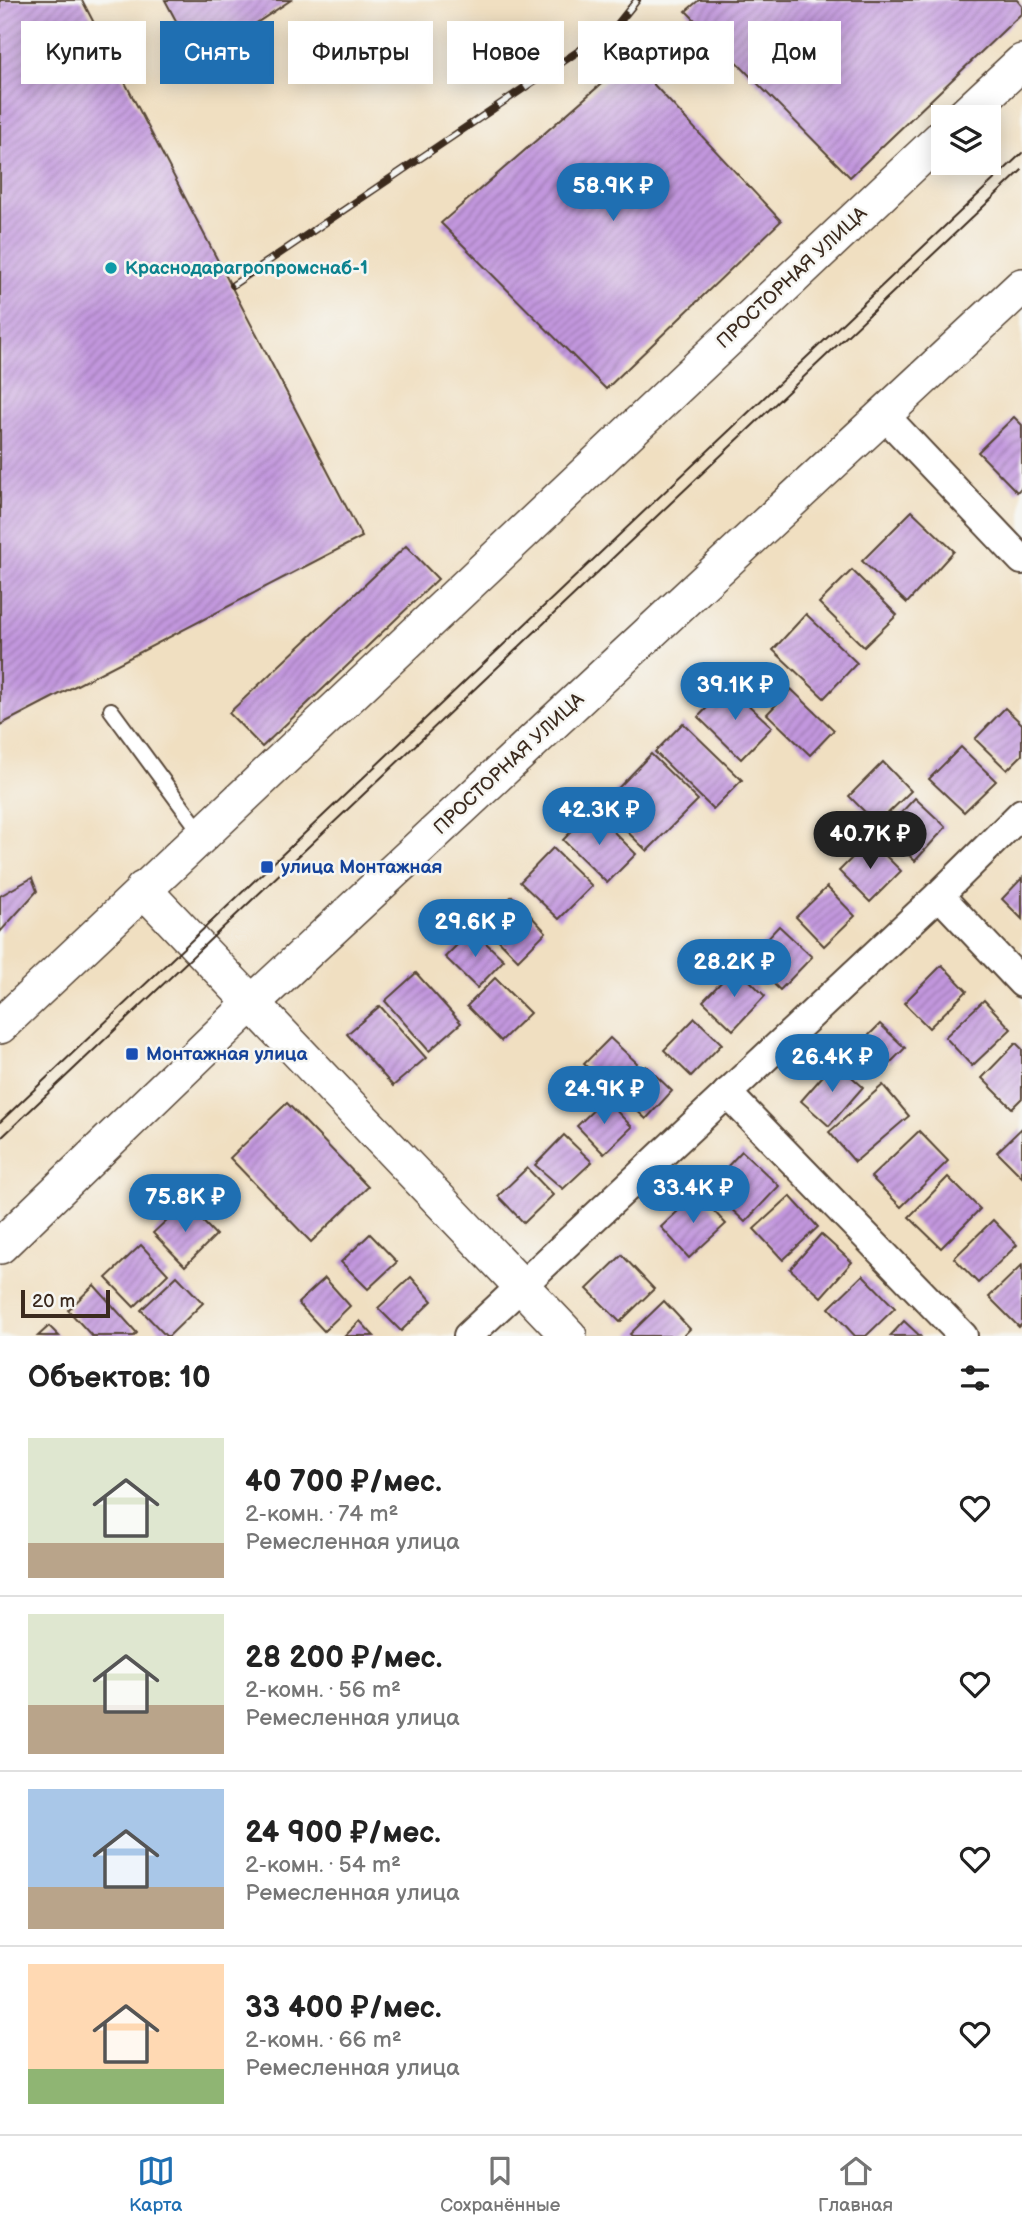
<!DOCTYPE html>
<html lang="ru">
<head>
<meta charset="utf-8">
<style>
  body { margin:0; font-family:"Balsamiq Sans",sans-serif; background:#f2f2f2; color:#222; height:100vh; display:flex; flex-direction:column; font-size:26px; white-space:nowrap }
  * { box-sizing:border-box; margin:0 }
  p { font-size:23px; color:#767676 }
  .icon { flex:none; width:38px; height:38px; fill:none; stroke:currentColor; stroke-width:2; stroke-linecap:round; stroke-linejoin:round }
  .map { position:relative; height:1336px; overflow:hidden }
  .panel { display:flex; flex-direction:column; background:#fff; flex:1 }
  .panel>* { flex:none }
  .top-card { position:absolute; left:21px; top:21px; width:980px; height:63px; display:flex; gap:14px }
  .controls { position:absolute; left:931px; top:105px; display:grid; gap:14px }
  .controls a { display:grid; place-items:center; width:70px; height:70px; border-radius:0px; background:#fff; box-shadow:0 4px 18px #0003; font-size:35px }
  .scale { position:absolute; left:21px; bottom:18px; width:89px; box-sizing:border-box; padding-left:7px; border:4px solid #3b2a1e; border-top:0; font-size:19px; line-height:24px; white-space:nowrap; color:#3b2a1e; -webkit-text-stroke:5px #f6f6f2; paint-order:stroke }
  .price { position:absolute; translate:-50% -60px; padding:0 16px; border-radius:24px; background:#1f6fb2; color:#fff; font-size:23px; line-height:46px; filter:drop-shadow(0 2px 4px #0008) }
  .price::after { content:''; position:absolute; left:50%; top:42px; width:21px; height:16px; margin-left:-10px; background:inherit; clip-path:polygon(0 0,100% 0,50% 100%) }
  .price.active { background:#222; color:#fff }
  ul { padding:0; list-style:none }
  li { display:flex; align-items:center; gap:21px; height:175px; padding:0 28px }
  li+li { border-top:2px solid #e0e0e0 }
  li span { display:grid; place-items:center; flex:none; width:196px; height:140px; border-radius:0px; color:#555 }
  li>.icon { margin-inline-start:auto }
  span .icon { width:84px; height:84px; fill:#fffc; stroke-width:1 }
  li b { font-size:30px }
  h2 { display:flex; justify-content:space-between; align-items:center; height:84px; padding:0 28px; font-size:30px }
  .chip { padding:0 24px; border-radius:0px; background:#fff; box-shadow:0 4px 18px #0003; font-size:24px; line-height:63px }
  .chip.active { background:#1f6fb2; color:#fff }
  .menu { display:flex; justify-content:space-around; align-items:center; height:98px; border-top:2px solid #e0e0e0; background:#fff; font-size:19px; color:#767676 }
  .menu a { display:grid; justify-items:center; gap:4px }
  .menu .active { color:#1f6fb2 }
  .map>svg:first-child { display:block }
  .building { fill:url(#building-hatch) }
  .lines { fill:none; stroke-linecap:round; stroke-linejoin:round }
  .service-casing { stroke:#564536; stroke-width:18 }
  .minor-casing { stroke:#564536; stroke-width:32 }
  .tertiary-casing { stroke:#564536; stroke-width:38 }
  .service { stroke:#fff; stroke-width:14 }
  .minor { stroke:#fff; stroke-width:28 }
  .tertiary { stroke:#fff; stroke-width:35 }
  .tram { stroke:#3b2a1e; stroke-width:2 }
  .rail-casing { stroke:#3b2a1e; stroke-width:8 }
  .rail { stroke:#f6f6f2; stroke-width:5; stroke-dasharray:16; stroke-linecap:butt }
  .culture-dot { fill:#0f9aa8; stroke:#f6f6f2; stroke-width:2.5 }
  .transit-dot { fill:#1a4fb4; stroke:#f6f6f2; stroke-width:2.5 }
  .labels { text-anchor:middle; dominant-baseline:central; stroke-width:5; stroke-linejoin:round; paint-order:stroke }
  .culture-label { font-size:19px; font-weight:bold; fill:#0d838f; stroke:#f6f6f2; text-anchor:start }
  .street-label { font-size:19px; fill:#3b2a1e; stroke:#f6f6f2 }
  .transit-label { font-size:19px; font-weight:bold; fill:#164399; stroke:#f6f6f2; text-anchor:start }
</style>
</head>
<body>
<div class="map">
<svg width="1022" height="1336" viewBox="0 0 1022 1336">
  <defs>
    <pattern id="building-hatch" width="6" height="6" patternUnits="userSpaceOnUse" patternTransform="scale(1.75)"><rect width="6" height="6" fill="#c297de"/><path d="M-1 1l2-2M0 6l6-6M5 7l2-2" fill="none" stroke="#9f7bb3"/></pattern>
  </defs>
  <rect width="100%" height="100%" fill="#f6f6f2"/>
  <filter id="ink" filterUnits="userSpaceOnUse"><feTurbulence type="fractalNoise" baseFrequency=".0143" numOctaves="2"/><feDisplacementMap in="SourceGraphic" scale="14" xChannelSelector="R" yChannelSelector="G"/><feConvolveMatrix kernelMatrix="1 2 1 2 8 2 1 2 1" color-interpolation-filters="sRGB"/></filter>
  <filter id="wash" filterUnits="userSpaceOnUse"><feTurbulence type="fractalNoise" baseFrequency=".00686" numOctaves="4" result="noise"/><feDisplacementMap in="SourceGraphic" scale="28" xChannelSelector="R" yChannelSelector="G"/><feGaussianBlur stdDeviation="1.57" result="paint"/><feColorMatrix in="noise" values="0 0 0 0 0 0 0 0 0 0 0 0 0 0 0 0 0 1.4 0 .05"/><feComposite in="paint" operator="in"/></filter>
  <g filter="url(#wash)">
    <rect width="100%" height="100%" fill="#f0dfc1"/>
    <g id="blocks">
      <g class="building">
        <polygon points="0,0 82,0 362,537 0,725"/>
        <polygon points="165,0 291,0 198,62"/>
        <polygon points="699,0 1017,0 1022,6 1022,13 850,177 686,11"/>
        <polygon points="630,59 781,221 606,389 441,223"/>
        <polygon points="1014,417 1022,425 1022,487 1017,492 978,452"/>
        <polygon points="912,511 954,551 907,603 862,561"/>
        <polygon points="406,546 438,579 262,747 229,713"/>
        <polygon points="852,570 897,615 864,647 819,603"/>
        <polygon points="806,614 857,663 824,698 773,650"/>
        <polygon points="728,686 772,727 741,759 698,717"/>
        <polygon points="791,689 834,730 810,755 767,714"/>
        <polygon points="1005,708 1022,724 1022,755 1007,770 975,739"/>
        <polygon points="683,723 742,780 713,809 655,752"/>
        <polygon points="961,747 996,781 964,812 929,779"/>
        <polygon points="651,754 698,800 647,851 601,806"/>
        <polygon points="883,762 911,791 877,824 849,796"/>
        <polygon points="915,798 946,827 915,861 884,831"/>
        <polygon points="592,810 636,854 607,883 563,840"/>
        <polygon points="870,840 901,871 870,902 839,871"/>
        <polygon points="553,848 592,886 559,919 520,882"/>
        <polygon points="32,878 37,891 0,932 0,896"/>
        <polygon points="1022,878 1022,919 1002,899"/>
        <polygon points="827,887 855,916 824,946 796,917"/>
        <polygon points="512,896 546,932 518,960 483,924"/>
        <polygon points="779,926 812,957 780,990 748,959"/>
        <polygon points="472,930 504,960 477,988 445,957"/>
        <polygon points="942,965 967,991 929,1028 904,1003"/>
        <polygon points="736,967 765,996 733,1030 703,1001"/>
        <polygon points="416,973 461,1023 429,1051 385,1001"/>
        <polygon points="495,978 530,1013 501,1041 467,1006"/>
        <polygon points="984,1000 1011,1029 972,1066 945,1037"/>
        <polygon points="380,1006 426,1058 393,1086 347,1034"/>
        <polygon points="695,1018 722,1044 691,1076 664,1050"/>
        <polygon points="880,1024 905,1048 890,1063 865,1039"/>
        <polygon points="610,1038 637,1063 611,1090 584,1064"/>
        <polygon points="1016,1043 1022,1049 1022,1098 1012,1108 982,1078"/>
        <polygon points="835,1062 863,1087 829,1126 801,1101"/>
        <polygon points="646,1066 672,1091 646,1119 619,1094"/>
        <polygon points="883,1085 909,1116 855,1162 829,1132"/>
        <polygon points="605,1099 632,1127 604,1154 577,1126"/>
        <polygon points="287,1103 368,1187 311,1242 230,1158"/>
        <polygon points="1022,1128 1022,1177 997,1152"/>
        <polygon points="919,1131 948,1161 901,1207 871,1177"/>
        <polygon points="564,1135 592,1162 563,1189 535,1165"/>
        <polygon points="742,1151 779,1186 745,1222 708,1187"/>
        <polygon points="527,1168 553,1195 524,1223 498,1196"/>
        <polygon points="948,1177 980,1209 941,1248 909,1217"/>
        <polygon points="697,1193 726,1224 689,1258 661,1227"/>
        <polygon points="790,1196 818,1227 783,1260 754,1229"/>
        <polygon points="185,1203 216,1235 185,1266 153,1233"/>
        <polygon points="993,1220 1017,1245 978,1283 954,1258"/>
        <polygon points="370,1234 397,1262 368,1289 341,1262"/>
        <polygon points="821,1234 852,1262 821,1297 790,1269"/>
        <polygon points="141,1245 168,1274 134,1307 106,1278"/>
        <polygon points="622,1255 654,1289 620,1322 587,1289"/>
        <polygon points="1022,1265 1022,1324 1019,1327 989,1297"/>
        <polygon points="863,1275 895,1308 866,1336 855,1336 829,1308"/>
        <polygon points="177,1276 203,1303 169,1336 166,1336 141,1310"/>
        <polygon points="411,1277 432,1301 401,1331 378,1308"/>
        <polygon points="325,1278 350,1306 324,1331 298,1303"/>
        <polygon points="94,1285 137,1333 134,1336 92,1336 68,1310"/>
        <polygon points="664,1301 690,1329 683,1336 632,1336 630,1334"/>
        <polygon points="360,1321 374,1336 345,1336"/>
        <polygon points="904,1321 920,1336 890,1336"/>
        <polygon points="49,1326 59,1336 38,1336"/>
      </g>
    </g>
  </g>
  <g filter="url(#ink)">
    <use href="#blocks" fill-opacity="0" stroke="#564536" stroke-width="2"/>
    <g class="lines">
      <g class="service-casing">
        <polyline id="service" points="111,710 202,834"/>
      </g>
      <g class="minor-casing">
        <g id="minor">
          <polyline points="884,415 1022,560"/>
          <polyline points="939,895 1022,983"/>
          <polyline points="727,1093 963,1336"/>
          <polyline points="468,1336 939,895 1022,813"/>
        </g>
      </g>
      <g class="tertiary-casing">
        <g id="tertiary">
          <polyline points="963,117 1022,62"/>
          <polyline points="143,889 569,1336"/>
          <polyline points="0,1026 943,136"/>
          <polyline points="0,1246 252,1003 1022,286"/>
        </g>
      </g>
      <use href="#service" class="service"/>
      <use href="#minor" class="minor"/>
      <use href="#tertiary" class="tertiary"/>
      <g class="tram">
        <polyline points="0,1122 1022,153"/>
        <polyline points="0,1139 1022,170"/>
      </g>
      <g class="rail-casing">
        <polyline id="rail" points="233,285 617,25 637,0"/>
      </g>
      <use href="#rail" class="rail"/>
    </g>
  </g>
  <circle class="culture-dot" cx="111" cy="268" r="7"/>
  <g class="transit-dot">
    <rect x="260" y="860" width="14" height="14" rx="3.5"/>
    <rect x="125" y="1047" width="14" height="14" rx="3.5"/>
  </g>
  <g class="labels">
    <g class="culture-label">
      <text x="125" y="268">Краснодарагропромснаб-1</text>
    </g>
    <g class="street-label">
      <text transform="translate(792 278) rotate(-43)">ПРОСТОРНАЯ УЛИЦА</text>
      <text transform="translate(509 764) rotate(-43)">ПРОСТОРНАЯ УЛИЦА</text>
    </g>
    <g class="transit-label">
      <text x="281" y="867">улица Монтажная</text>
      <text x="146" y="1054">Монтажная улица</text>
    </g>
  </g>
</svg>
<div class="controls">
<a><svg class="icon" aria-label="layers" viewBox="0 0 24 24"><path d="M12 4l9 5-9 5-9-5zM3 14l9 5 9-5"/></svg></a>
</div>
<div class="scale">20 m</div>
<b class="price" style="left:613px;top:223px">58.9K ₽</b>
<b class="price" style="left:735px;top:722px">39.1K ₽</b>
<b class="price" style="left:599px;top:847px">42.3K ₽</b>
<b class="price active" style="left:870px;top:871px">40.7K ₽</b>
<b class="price" style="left:475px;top:959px">29.6K ₽</b>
<b class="price" style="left:734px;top:999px">28.2K ₽</b>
<b class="price" style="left:832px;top:1094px">26.4K ₽</b>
<b class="price" style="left:604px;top:1126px">24.9K ₽</b>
<b class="price" style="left:693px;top:1225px">33.4K ₽</b>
<b class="price" style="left:185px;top:1234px">75.8K ₽</b>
<div class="top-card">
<a class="chip">Купить</a>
<a class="chip active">Снять</a>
<a class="chip">Фильтры</a>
<a class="chip">Новое</a>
<a class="chip">Квартира</a>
<a class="chip">Дом</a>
</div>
</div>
<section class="panel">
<h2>Объектов: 10<svg class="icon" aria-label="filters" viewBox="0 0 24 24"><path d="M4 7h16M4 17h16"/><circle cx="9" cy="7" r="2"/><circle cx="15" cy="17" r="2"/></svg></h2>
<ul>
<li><span style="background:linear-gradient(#dfe7d0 75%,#b9a48a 0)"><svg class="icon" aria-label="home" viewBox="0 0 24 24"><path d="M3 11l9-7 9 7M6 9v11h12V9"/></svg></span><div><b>40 700 ₽/мес.</b><p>2-комн. · 74 m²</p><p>Ремесленная улица</p></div><svg class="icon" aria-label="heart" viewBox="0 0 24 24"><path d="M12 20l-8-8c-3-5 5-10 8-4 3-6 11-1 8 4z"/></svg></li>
<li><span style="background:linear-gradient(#dfe7d0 65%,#b9a48a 0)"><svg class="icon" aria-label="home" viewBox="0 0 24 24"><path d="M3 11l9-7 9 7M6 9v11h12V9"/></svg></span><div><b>28 200 ₽/мес.</b><p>2-комн. · 56 m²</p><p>Ремесленная улица</p></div><svg class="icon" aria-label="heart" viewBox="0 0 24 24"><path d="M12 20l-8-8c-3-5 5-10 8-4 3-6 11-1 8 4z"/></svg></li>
<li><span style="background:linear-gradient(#a9c7e8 70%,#b9a48a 0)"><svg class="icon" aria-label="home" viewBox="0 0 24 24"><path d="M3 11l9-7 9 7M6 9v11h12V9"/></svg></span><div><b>24 900 ₽/мес.</b><p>2-комн. · 54 m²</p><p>Ремесленная улица</p></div><svg class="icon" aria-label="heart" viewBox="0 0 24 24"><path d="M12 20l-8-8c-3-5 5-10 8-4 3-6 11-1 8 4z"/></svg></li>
<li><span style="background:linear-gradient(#ffd9b3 75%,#8fb573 0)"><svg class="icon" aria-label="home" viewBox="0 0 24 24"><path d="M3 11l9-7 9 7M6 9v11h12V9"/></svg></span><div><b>33 400 ₽/мес.</b><p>2-комн. · 66 m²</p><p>Ремесленная улица</p></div><svg class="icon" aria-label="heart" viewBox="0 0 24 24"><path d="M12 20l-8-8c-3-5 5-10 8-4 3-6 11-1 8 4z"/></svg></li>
</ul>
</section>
<nav class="menu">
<a class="active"><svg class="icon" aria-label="map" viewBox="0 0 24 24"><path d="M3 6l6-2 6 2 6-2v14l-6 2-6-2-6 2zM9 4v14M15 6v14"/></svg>Карта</a>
<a><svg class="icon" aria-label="saved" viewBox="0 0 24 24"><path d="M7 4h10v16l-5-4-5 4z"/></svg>Сохранённые</a>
<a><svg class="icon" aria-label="home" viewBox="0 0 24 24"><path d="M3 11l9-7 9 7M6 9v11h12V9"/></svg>Главная</a>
</nav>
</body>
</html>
